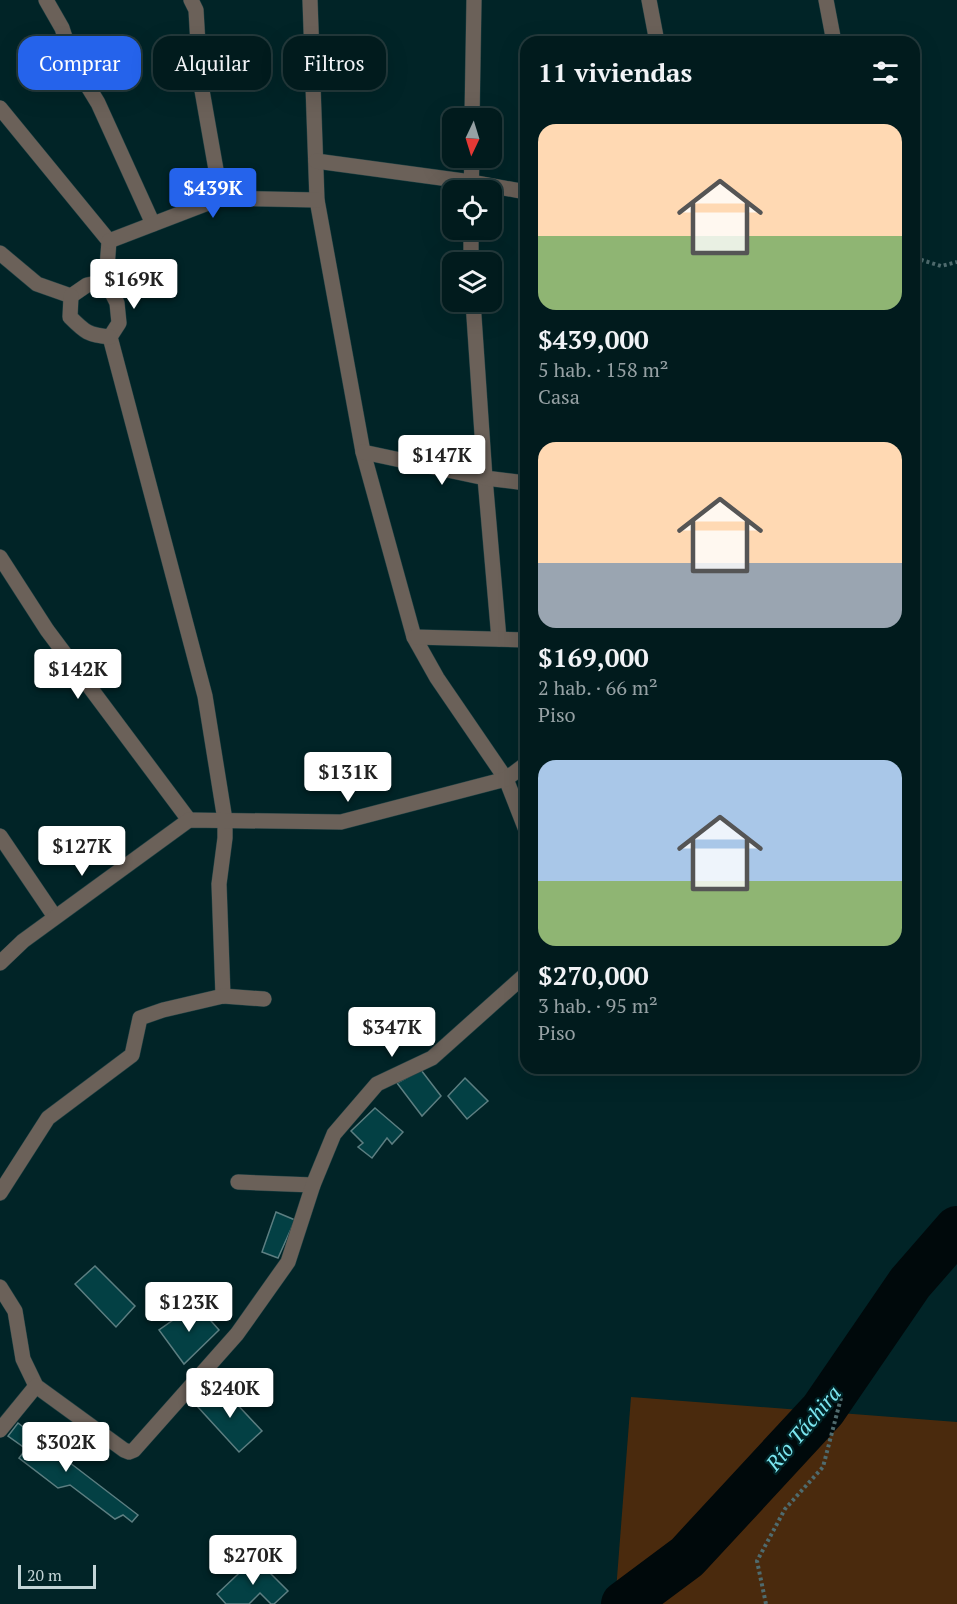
<!DOCTYPE html>
<html lang="es">
<head>
<meta charset="utf-8">
<style>
  body { margin:0; font-family:"PT Serif",serif; background:#0b2426; color:#f1f3f6; height:100vh; display:flex; flex-direction:column; font-size:22px; white-space:nowrap }
  * { box-sizing:border-box; margin:0 }
  p { font-size:20px; color:#96a1a4 }
  .icon { flex:none; width:33px; height:33px; fill:none; stroke:currentColor; stroke-width:2; stroke-linecap:round; stroke-linejoin:round }
  .map { position:relative; flex:1; overflow:hidden }
  .sheet { position:absolute; left:520px; top:36px; width:400px; height:1038px; display:flex; flex-direction:column; background:#011b1d; border-radius:18px; box-shadow:0 6px 24px #0002,0 0 0 2px #23393b }
  .sheet>* { flex:none }
  .hud { position:absolute; left:18px; top:36px; width:412px; height:54px; display:flex; gap:12px }
  .needle { width:39px; rotate:184deg }
  .buttons { position:absolute; left:442px; top:108px; display:grid; gap:12px }
  .buttons a { display:grid; place-items:center; width:60px; height:60px; border-radius:12px; background:#011b1d; box-shadow:0 6px 24px #0002,0 0 0 2px #23393b; font-size:30px }
  .scale { position:absolute; left:18px; bottom:15px; width:78px; box-sizing:border-box; padding-left:6px; border:3px solid #c3d5d7; border-top:0; font-size:16px; line-height:21px; white-space:nowrap; color:#c3d5d7; -webkit-text-stroke:4px #012427; paint-order:stroke }
  .price { position:absolute; translate:-50% -51px; padding:0 14px; border-radius:6px; background:#fff; color:#222; font-size:20px; line-height:39px; filter:drop-shadow(0 2px 3px #0008) }
  .price::after { content:''; position:absolute; left:50%; top:36px; width:18px; height:14px; margin-left:-9px; background:inherit; clip-path:polygon(0 0,100% 0,50% 100%) }
  .price.selected { background:#2563eb; color:#fff }
  ul { padding:0; list-style:none }
  li { display:grid; align-content:center; gap:12px; height:318px; padding:0 18px }
  li span { display:grid; place-items:center; height:186px; border-radius:18px; color:#555 }
  li>.icon { margin-inline-start:auto }
  span .icon { width:108px; height:108px; fill:#fffc; stroke-width:1 }
  li b { font-size:26px }
  h2 { display:flex; justify-content:space-between; align-items:center; height:72px; padding:0 18px; font-size:26px }
  .pill { padding:0 21px; border-radius:18px; background:#011b1d; box-shadow:0 6px 24px #0002,0 0 0 2px #23393b; font-size:21px; line-height:54px }
  .pill.selected { background:#2563eb; color:#fff }
  .map>svg:first-child { display:block }
  .green { fill:#4a2a0d }
  .lines { fill:none; stroke-linecap:round; stroke-linejoin:round }
  .river { stroke:#00090b; stroke-width:46 }
  .building { fill:#034044; stroke:#5c7e81; stroke-width:1.5 }
  .minor-casing { stroke:#204043; stroke-width:16 }
  .path { stroke:#4f6b6e; stroke-width:4; stroke-dasharray:3 3; stroke-linecap:butt }
  .minor { stroke:#6b6159; stroke-width:15 }
  .labels { text-anchor:middle; dominant-baseline:central; stroke-width:4.5; stroke-linejoin:round; paint-order:stroke }
  .water-label { font-size:21px; font-style:italic; fill:#7be6f0; stroke:#012427 }
</style>
</head>
<body>
<div class="map">
<svg width="957" height="1604" viewBox="0 0 957 1604">
  <rect width="100%" height="100%" fill="#012427"/>
  <polygon class="green" points="631,1397 957,1422 957,1604 615,1604"/>
  <g class="lines">
    <polyline class="river" points="624,1604 687,1557 823,1410 910,1283 957,1229"/>
  </g>
  <g class="building">
    <polygon points="421,1070 441,1096 422,1116 397,1083"/>
    <polygon points="465,1078 488,1101 467,1119 448,1096"/>
    <polygon points="375,1108 403,1132 392,1144 387,1138 372,1158 358,1147 363,1143 351,1131"/>
    <polygon points="276,1212 295,1220 278,1258 262,1252"/>
    <polygon points="95,1266 135,1306 116,1327 75,1284"/>
    <polygon points="196,1304 219,1330 184,1364 159,1330"/>
    <polygon points="220,1386 262,1431 239,1452 197,1406"/>
    <polygon points="18,1423 138,1515 132,1522 123,1515 115,1519 70,1485 58,1488 19,1458 26,1449 8,1436"/>
    <polygon points="255,1558 288,1591 274,1604 271,1604 260,1593 249,1604 226,1604 217,1594"/>
  </g>
  <g class="lines">
    <g class="minor-casing">
      <g id="minor">
        <polyline points="46,0 62,28 73,62 98,103 153,224"/>
        <polyline points="191,0 196,10 200,79 221,198"/>
        <polyline points="310,0 317,200 363,452 414,637 437,678 506,779 526,830"/>
        <polyline points="649,0 657,42"/>
        <polyline points="826,0 834,42"/>
        <polyline points="0,108 109,241 106,281 87,285 71,296"/>
        <polyline points="472,118 474,0"/>
        <polyline points="316,161 471,182 526,192"/>
        <polyline points="471,190 472,158"/>
        <polyline points="109,241 221,198 317,200"/>
        <polyline points="0,253 37,284 71,296"/>
        <polyline points="471,262 471,230"/>
        <polyline points="106,281 117,303 119,323 110,337 205,696 225,820 225,838 219,884 223,996"/>
        <path d="M71,296L70,317C85,332 88,335 110,337"/>
        <polyline points="473,302 485,478 499,639"/>
        <polyline points="363,452 485,478 526,483"/>
        <polyline points="0,557 47,630 189,820"/>
        <polyline points="414,637 526,640"/>
        <polyline points="0,836 55,917"/>
        <polyline points="0,963 23,941 189,820 341,822 506,779 526,764"/>
        <polyline points="238,1182 313,1185"/>
        <polyline points="0,1193 48,1118 132,1055 140,1018 163,1010 223,996 264,999"/>
        <polyline points="0,1287 15,1311 23,1359 36,1386 124,1450 129,1452 134,1450 237,1334 288,1262 313,1185 334,1134 377,1084 432,1058 526,974"/>
        <polyline points="0,1430 36,1386"/>
      </g>
    </g>
    <g class="path">
      <polyline points="915,258 941,266 957,262"/>
      <polyline points="766,1604 757,1561 785,1509 823,1467 841,1398"/>
    </g>
    <use href="#minor" class="minor"/>
  </g>
  <g class="labels">
    <g class="water-label">
      <text transform="translate(803 1428) rotate(-50)">Río Táchira</text>
    </g>
  </g>
</svg>
<div class="buttons">
<a><svg class="needle" viewBox="-14 -14 28 28"><path d="M0-13l5 13h-10z" fill="#e53935"/><path d="M0 13l5-13h-10z" fill="#96a1a4"/></svg></a>
<a><svg class="icon" aria-label="locate" viewBox="0 0 24 24"><circle cx="12" cy="12" r="6"/><path d="M12 2v4M12 18v4M2 12h4M18 12h4"/></svg></a>
<a><svg class="icon" aria-label="layers" viewBox="0 0 24 24"><path d="M12 4l9 5-9 5-9-5zM3 14l9 5 9-5"/></svg></a>
</div>
<div class="scale">20 m</div>
<b class="price selected" style="left:213px;top:219px">$439K</b>
<b class="price" style="left:134px;top:310px">$169K</b>
<b class="price" style="left:442px;top:486px">$147K</b>
<b class="price" style="left:78px;top:700px">$142K</b>
<b class="price" style="left:348px;top:803px">$131K</b>
<b class="price" style="left:82px;top:877px">$127K</b>
<b class="price" style="left:392px;top:1058px">$347K</b>
<b class="price" style="left:189px;top:1333px">$123K</b>
<b class="price" style="left:230px;top:1419px">$240K</b>
<b class="price" style="left:66px;top:1473px">$302K</b>
<b class="price" style="left:253px;top:1586px">$270K</b>
<div class="hud">
<a class="pill selected">Comprar</a>
<a class="pill">Alquilar</a>
<a class="pill">Filtros</a>
</div>
<section class="sheet">
<h2>11 viviendas<svg class="icon" aria-label="filters" viewBox="0 0 24 24"><path d="M4 7h16M4 17h16"/><circle cx="9" cy="7" r="2"/><circle cx="15" cy="17" r="2"/></svg></h2>
<ul>
<li><span style="background:linear-gradient(#ffd9b3 60%,#8fb573 0)"><svg class="icon" aria-label="home" viewBox="0 0 24 24"><path d="M3 11l9-7 9 7M6 9v11h12V9"/></svg></span><div><b>$439,000</b><p>5 hab. · 158 m²</p><p>Casa</p></div></li>
<li><span style="background:linear-gradient(#ffd9b3 65%,#9aa5b1 0)"><svg class="icon" aria-label="home" viewBox="0 0 24 24"><path d="M3 11l9-7 9 7M6 9v11h12V9"/></svg></span><div><b>$169,000</b><p>2 hab. · 66 m²</p><p>Piso</p></div></li>
<li><span style="background:linear-gradient(#a9c7e8 65%,#8fb573 0)"><svg class="icon" aria-label="home" viewBox="0 0 24 24"><path d="M3 11l9-7 9 7M6 9v11h12V9"/></svg></span><div><b>$270,000</b><p>3 hab. · 95 m²</p><p>Piso</p></div></li>
</ul>
</section>
</div>
</body>
</html>
